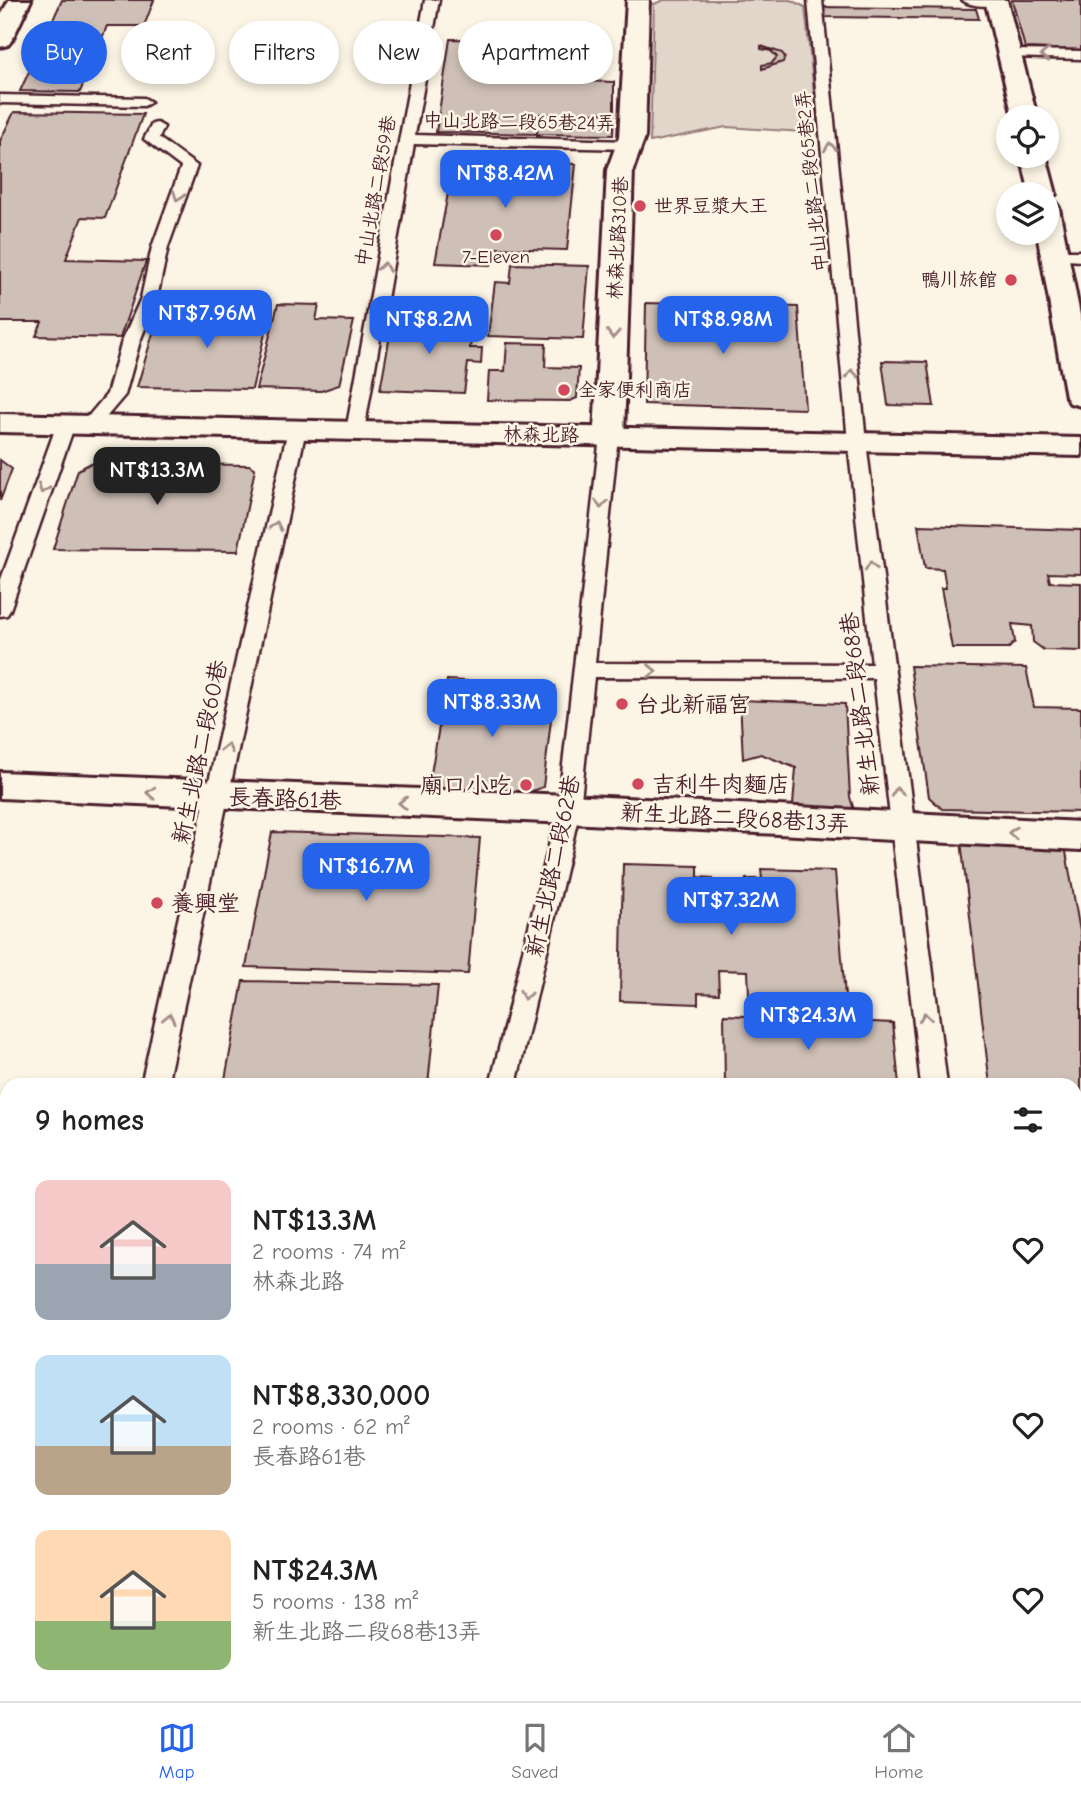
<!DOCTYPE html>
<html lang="en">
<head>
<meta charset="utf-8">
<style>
  body { margin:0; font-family:"Comic Neue","LXGW WenKai TC",sans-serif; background:#f2f2f2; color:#222; height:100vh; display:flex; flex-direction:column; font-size:26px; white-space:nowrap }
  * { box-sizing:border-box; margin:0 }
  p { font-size:23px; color:#767676 }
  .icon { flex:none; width:38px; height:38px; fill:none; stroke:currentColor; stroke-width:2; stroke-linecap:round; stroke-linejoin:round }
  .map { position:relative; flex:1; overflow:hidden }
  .sheet { position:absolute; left:0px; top:1078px; width:1082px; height:623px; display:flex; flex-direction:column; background:#fff; border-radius:21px 21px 0 0; box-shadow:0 4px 10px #0003 }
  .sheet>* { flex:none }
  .top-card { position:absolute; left:21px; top:21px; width:700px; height:63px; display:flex; gap:14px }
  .tools { position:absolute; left:996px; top:105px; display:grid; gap:14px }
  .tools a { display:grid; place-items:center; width:63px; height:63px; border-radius:50%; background:#fff; box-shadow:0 4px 10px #0003; font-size:35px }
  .price { position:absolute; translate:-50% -60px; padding:0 16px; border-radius:14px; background:#2563eb; color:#fff; font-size:23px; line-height:46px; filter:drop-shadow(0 2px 4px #0008) }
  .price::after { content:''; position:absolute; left:50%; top:42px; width:21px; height:16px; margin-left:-10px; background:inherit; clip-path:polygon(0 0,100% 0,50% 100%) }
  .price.current { background:#222; color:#fff }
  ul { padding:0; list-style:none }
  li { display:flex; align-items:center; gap:21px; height:175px; padding:0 35px }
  li span { display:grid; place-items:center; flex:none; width:196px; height:140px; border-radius:14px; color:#555 }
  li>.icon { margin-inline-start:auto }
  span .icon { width:84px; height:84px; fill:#fffc; stroke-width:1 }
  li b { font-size:30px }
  h2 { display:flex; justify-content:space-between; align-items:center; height:84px; padding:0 35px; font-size:30px }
  .pill { padding:0 24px; border-radius:32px; background:#fff; box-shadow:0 4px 10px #0003; font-size:24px; line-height:63px }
  .pill.current { background:#2563eb; color:#fff }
  .tab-bar { display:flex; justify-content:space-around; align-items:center; height:98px; border-top:2px solid #e0e0e0; background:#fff; font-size:19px; color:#767676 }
  .tab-bar a { display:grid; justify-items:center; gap:4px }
  .tab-bar .current { color:#2563eb }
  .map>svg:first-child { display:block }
  .green { fill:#e2d5ca; stroke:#967a7a; stroke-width:2 }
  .building { fill:#cfc0b7; stroke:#4a1f2b; stroke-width:2 }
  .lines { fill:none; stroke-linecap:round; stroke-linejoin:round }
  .service-casing { stroke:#4a1f2b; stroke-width:5 }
  .minor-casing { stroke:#4a1f2b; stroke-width:6 }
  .tertiary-casing { stroke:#4a1f2b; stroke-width:6 }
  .trunk-casing { stroke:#4a1f2b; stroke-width:6 }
  .service { fill:#fcf5e5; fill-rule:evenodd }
  .minor { fill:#fcf5e5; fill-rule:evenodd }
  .tertiary { fill:#fcf5e5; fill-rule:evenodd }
  .trunk { fill:#fcf5e5; fill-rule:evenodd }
  .oneway { stroke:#a38a88 }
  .poi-dot { fill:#d1495b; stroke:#fcf5e5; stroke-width:2.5 }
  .labels { text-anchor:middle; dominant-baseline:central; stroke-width:5; stroke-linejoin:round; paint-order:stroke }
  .far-street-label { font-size:19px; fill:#4a1f2b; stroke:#fcf5e5 }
  .far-poi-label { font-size:19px; fill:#4a1f2b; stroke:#fcf5e5; text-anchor:start }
  .poi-label { font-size:23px; fill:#4a1f2b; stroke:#fcf5e5; text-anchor:start }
  .street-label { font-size:23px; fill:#4a1f2b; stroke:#fcf5e5 }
</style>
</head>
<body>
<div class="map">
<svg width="1081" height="1701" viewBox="0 0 1081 1701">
  <rect width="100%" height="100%" fill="#fcf5e5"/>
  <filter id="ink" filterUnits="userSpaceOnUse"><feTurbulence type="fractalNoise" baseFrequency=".0143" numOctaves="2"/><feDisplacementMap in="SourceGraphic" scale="14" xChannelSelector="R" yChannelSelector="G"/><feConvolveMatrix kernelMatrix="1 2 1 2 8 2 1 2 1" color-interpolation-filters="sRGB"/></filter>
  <g filter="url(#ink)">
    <polygon class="green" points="664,0 791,0 805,7 818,133 726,127 650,142 654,4"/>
    <g class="building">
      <polygon points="62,0 154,0 144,26 107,26 80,92 20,91"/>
      <polygon points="1012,0 1081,0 1081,50 1025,48"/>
      <polygon points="823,7 976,9 979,19 825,17"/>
      <polygon points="450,39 506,40 502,79 614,82 614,113 539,114 537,134 436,132"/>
      <polygon points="761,46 782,53 785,57 783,62 762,69 762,65 772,63 777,57 771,51 761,49"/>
      <polygon points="14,112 143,114 105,218 82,217 66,259 146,261 120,338 36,336 42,322 0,322 0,141"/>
      <polygon points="614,113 613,135 537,134 539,114"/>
      <polygon points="454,161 576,164 567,250 493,248 491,265 435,263"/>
      <polygon points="512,264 589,266 583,339 488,336 495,282 510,283"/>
      <polygon points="646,303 798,307 805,409 644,404"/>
      <polygon points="278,304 319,305 316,320 354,321 339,385 321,391 256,389"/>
      <polygon points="205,307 271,308 252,389 137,387 157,320 201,321"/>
      <polygon points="393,319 474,321 470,348 482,348 481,364 468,363 464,393 380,390"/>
      <polygon points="507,343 546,344 545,367 579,368 577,398 570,401 487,400 489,371 505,371"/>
      <polygon points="882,361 927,362 934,406 888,405"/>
      <polygon points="0,460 12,469 0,501"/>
      <polygon points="91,463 249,465 255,469 238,551 53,549 78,470"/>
      <polygon points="918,525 1081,530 1081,574 1048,573 1050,582 1081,583 1081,651 1044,650 1033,642 1032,626 1012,624 1015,642 1009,648 952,648 941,588 946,588 943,569 925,568"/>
      <polygon points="910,666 1026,668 1034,707 1081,708 1081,812 942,809 929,797"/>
      <polygon points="447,680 555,686 543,787 517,797 428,791"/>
      <polygon points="740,700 845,704 850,797 854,810 793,805 796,768 761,754 743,759"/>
      <polygon points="272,832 480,838 468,974 246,967"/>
      <polygon points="961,841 1065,846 1081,937 1081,1188 1074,1188 1074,1085 990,1085"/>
      <polygon points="623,864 698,866 698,877 713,878 713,897 747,898 746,879 762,879 761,869 835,871 846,1009 767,1006 767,996 749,995 748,971 718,970 719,994 698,993 698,1004 620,1001"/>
      <polygon points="243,981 438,985 428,1085 224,1085"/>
      <polygon points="724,1015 893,1023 899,1085 725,1085"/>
      <rect x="0" y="1166" width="7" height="164"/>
      <rect x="1074" y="1227" width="7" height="132"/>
    </g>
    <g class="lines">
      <g class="service-casing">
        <g id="service">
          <polygon points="425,0 439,0 415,135 629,141 636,145 629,149 414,144 364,431 355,436 346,431"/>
          <polygon points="808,0 822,0 866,442 947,1085 921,1085 874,678 594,677 580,809 516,1085 490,1085 558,809 600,436 603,432 609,431 618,436 595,663 872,664 848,442"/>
          <path d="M962,0H1002L1003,1C994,8 971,7 962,0Z"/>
          <polygon points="1010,50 1081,51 1081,59 1005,57 1005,51"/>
          <polygon points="0,95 144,98 151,102 144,106 0,103"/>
          <polygon points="157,123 164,127 159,138 197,166 168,247 157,298 140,341 125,395 96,429 90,430 81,425 107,394 122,341 141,298 152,247 181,167 144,139 152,124"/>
          <polygon points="1057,251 1081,251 1081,261 1051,259 1049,256 1051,253"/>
          <polygon points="66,419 75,424 10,610 7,615 0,616 0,582 57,424"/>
          <polygon points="297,424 306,429 167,1085 141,1085 288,429"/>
          <polygon points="300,1694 332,1694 330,1701 298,1701"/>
        </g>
      </g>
      <g class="minor-casing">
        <g id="minor">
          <polygon points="627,0 649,0 645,137 633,170 624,436 620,443 609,445 598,443 594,436 607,170 619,137"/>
          <polygon points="985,0 1007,0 1037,117 1013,117"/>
          <polygon points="1021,156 1046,156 1056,194 1048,201 1055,202 1059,208 1081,320 1081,406 1070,403 1066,397 1037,233 1046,233 1046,194 1030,194"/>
          <polygon points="0,772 569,795 1081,822 1081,850 569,823 0,798"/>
          <rect x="0" y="1345" width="7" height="44"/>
          <rect x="1074" y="1380" width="7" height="46"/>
        </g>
      </g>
      <g class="tertiary-casing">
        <g id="tertiary">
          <polygon points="9,0 31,0 12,40 8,45 0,47 0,17"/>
          <polygon points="0,414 1081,438 1081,456 0,432"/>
          <rect x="0" y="1443" width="7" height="48"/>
          <rect x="1074" y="1469" width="7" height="48"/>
        </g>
      </g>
      <g class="trunk-casing">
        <g id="trunk">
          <polygon points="0,1496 7,1497 7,1547 0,1546"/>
          <rect x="1074" y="1534" width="7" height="50"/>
          <rect x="0" y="1557" width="7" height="52"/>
          <rect x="1074" y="1591" width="7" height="52"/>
          <rect x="0" y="1639" width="7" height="54"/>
          <polygon points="747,1694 993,1694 996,1701 750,1701"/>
        </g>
      </g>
      <use href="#service" class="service"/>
      <use href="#minor" class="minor"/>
      <use href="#tertiary" class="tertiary"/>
      <use href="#trunk" class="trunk"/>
    </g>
    <defs><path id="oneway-chevron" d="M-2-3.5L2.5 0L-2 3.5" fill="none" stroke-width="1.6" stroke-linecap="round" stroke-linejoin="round" transform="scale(1.75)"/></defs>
    <g class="oneway">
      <use href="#oneway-chevron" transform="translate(1045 55) rotate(-180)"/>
      <use href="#oneway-chevron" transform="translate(830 147) rotate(-96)"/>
      <use href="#oneway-chevron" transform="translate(178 196) rotate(110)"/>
      <use href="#oneway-chevron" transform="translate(384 267) rotate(-80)"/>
      <use href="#oneway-chevron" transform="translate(613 334) rotate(93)"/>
      <use href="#oneway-chevron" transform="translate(852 374) rotate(-95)"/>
      <use href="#oneway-chevron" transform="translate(43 489) rotate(110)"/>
      <use href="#oneway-chevron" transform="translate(601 504) rotate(96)"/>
      <use href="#oneway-chevron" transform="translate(276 526) rotate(-78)"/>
      <use href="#oneway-chevron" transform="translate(871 566) rotate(-96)"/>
      <use href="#oneway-chevron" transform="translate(652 671) rotate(1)"/>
      <use href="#oneway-chevron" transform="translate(227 748) rotate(-78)"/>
      <use href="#oneway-chevron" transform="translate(897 792) rotate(-97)"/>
      <use href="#oneway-chevron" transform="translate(151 793) rotate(-177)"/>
      <use href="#oneway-chevron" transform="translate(403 803) rotate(-178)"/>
      <use href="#oneway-chevron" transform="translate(1013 833) rotate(-177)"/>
      <use href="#oneway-chevron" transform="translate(525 995) rotate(103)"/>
      <use href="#oneway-chevron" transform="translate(925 1017) rotate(-97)"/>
      <use href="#oneway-chevron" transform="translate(169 1018) rotate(-78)"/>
    </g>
  </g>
  <g class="poi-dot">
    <circle cx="640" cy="206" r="7"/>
    <circle cx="496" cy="235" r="7"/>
    <circle cx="1011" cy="280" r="7"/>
    <circle cx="564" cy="390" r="7"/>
    <circle cx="622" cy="704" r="7"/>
    <circle cx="638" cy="784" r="7"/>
    <circle cx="526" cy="785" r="7"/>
    <circle cx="157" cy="903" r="7"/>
  </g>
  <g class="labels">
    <g class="far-street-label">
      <text transform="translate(519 122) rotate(1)">中山北路二段65巷24弄</text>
      <text transform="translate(812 181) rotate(-96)">中山北路二段65巷2弄</text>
      <text transform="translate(376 191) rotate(-80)">中山北路二段59巷</text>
      <text transform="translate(618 238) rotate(-87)">林森北路310巷</text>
      <text transform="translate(541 435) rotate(1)">林森北路</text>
    </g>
    <g class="far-poi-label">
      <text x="654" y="206">世界豆漿大王</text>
      <text x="496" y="257" text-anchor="middle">7-Eleven</text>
      <text x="997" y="280" text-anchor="end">鴨川旅館</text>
      <text x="578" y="390">全家便利商店</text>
    </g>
    <g class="poi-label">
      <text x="636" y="704">台北新福宮</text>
      <text x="652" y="784">吉利牛肉麵店</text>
      <text x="512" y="785" text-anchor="end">廟口小吃</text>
      <text x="171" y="903">養興堂</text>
    </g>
    <g class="street-label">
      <text transform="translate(860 704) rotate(-97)">新生北路二段68巷</text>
      <text transform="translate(200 752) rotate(-78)">新生北路二段60巷</text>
      <text transform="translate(285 799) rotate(2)">長春路61巷</text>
      <text transform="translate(735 818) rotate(3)">新生北路二段68巷13弄</text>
      <text transform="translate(553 866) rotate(-78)">新生北路二段62巷</text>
    </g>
  </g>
</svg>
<div class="tools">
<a><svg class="icon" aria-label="locate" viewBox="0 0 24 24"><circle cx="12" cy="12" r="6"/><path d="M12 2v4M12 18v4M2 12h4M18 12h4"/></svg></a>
<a><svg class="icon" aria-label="layers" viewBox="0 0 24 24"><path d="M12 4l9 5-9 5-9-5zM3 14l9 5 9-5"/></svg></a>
</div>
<b class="price" style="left:505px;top:210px">NT$8.42M</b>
<b class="price" style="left:207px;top:350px">NT$7.96M</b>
<b class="price" style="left:429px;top:356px">NT$8.2M</b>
<b class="price" style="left:723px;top:356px">NT$8.98M</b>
<b class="price current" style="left:157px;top:507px">NT$13.3M</b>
<b class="price" style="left:492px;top:739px">NT$8.33M</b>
<b class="price" style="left:366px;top:903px">NT$16.7M</b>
<b class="price" style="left:731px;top:937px">NT$7.32M</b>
<b class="price" style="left:808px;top:1052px">NT$24.3M</b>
<div class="top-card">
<a class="pill current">Buy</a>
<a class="pill">Rent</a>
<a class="pill">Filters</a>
<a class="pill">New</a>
<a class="pill">Apartment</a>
</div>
<section class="sheet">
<h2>9 homes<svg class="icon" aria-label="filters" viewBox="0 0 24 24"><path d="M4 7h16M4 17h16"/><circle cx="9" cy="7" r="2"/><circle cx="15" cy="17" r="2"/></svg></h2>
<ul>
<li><span style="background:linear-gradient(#f6c9c9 60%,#9aa5b1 0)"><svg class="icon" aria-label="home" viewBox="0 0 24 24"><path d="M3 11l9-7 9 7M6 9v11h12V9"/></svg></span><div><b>NT$13.3M</b><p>2 rooms · 74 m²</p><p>林森北路</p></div><svg class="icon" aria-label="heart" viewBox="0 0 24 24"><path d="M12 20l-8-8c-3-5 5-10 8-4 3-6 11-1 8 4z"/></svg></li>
<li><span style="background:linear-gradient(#bfe0f5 65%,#b9a48a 0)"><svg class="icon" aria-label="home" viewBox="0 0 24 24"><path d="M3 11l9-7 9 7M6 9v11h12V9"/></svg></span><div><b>NT$8,330,000</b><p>2 rooms · 62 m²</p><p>長春路61巷</p></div><svg class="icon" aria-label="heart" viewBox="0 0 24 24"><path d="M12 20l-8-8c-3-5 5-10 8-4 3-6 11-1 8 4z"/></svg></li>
<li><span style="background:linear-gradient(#ffd9b3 65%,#8fb573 0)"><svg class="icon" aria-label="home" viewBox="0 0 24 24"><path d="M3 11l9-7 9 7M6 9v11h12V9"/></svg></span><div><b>NT$24.3M</b><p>5 rooms · 138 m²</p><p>新生北路二段68巷13弄</p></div><svg class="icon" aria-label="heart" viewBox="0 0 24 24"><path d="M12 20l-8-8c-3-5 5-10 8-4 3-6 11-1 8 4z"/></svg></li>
</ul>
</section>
</div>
<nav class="tab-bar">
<a class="current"><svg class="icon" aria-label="map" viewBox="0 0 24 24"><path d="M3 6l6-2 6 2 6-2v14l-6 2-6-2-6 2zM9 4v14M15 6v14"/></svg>Map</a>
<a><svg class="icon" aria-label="saved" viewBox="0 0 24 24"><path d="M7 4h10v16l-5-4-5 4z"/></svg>Saved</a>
<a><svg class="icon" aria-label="home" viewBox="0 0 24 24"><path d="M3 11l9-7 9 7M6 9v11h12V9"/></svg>Home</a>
</nav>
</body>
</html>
